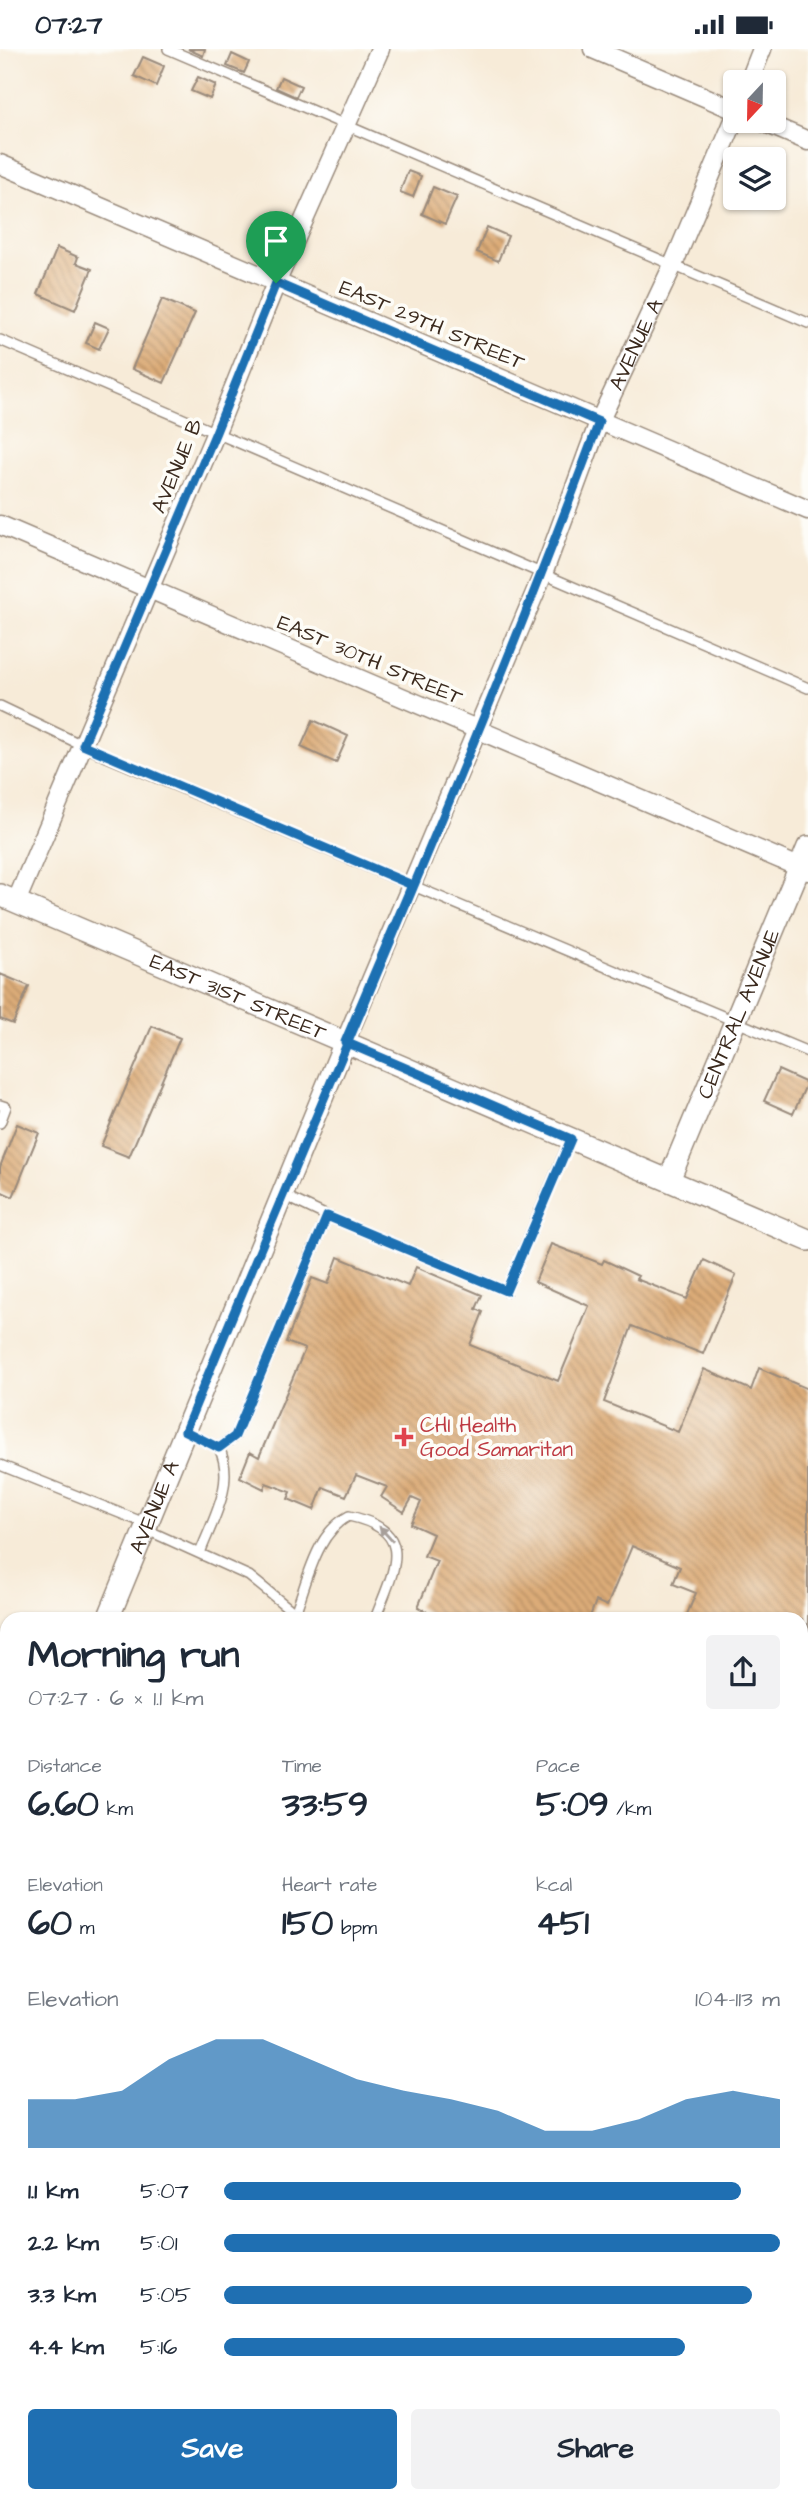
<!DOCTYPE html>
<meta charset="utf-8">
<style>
body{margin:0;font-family:"Architects Daughter",sans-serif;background:#f2f2f3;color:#1f2937;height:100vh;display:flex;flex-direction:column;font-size:26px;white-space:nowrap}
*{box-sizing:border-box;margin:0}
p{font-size:23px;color:#747a83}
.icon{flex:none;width:38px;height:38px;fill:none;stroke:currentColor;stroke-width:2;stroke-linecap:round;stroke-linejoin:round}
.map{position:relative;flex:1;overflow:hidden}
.side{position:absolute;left:0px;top:1563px;width:808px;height:891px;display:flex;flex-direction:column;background:#fff;border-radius:21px 21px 0 0;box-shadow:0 2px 5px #0004}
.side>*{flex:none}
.needle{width:46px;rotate:202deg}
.tools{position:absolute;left:723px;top:21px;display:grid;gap:14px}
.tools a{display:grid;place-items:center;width:63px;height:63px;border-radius:7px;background:#fff;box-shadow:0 2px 5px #0004;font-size:35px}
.pin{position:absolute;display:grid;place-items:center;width:60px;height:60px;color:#fff;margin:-72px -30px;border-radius:50% 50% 50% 0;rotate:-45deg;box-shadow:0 0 7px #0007}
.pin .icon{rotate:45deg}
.round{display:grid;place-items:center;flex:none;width:74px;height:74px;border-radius:7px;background:#f2f2f3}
.headline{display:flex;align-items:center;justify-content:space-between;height:119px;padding:0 28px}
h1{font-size:38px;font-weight:700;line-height:52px}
.stats{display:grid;grid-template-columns:repeat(3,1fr);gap:10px;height:119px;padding:7px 28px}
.stats div{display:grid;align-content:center}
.stats b{font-size:35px;font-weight:700}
.stats small{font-size:19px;font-weight:400}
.stats p{font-size:19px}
.chart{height:196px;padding:14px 28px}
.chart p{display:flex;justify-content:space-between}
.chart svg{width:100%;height:126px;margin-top:7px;fill:#1f6fb2;opacity:.7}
.button{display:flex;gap:14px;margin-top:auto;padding:14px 28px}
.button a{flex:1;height:80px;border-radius:7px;background:#1f6fb2;color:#fff;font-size:28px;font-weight:700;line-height:80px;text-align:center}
.button a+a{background:#f2f2f3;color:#1f2937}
ul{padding:0 28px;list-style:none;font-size:23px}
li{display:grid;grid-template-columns:112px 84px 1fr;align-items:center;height:52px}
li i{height:18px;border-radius:9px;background:#1f6fb2}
.status{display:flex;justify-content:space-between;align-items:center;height:49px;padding:0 35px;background:#fff;direction:ltr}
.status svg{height:19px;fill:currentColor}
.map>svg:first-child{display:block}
.building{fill:url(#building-back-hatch)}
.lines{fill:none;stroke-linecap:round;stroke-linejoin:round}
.service-casing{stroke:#998a7b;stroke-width:12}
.minor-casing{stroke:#998a7b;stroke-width:21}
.tertiary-casing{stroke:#998a7b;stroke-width:24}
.secondary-casing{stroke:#998a7b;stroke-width:28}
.service{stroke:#fff;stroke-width:9}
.minor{stroke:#fff;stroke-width:18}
.tertiary{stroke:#fff;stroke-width:21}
.secondary{stroke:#fff;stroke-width:24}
.oneway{fill:#a79f9a}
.route-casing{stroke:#fff;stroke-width:14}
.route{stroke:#1f6fb2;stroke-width:9}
.health-dot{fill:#e0444e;stroke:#fdfcf7;stroke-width:2.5}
.labels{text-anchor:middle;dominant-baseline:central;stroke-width:7;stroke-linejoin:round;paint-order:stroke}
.street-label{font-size:21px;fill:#3b2a1e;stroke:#fdfcf7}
.health-label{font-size:21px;fill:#be3a42;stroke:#fdfcf7;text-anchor:start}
</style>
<div class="status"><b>07:27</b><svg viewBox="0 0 49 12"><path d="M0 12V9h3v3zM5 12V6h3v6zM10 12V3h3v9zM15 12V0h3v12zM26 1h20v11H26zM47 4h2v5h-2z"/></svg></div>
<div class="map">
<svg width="808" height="2453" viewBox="0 0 808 2453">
<defs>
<pattern id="building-back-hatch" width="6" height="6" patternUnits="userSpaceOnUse" patternTransform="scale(1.75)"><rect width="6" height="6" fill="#dcac78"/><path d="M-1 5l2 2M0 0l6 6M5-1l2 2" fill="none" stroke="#b48c62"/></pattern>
</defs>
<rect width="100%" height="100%" fill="#fdfcf7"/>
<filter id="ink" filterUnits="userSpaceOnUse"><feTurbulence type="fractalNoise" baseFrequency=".0143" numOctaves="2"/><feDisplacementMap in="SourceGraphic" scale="14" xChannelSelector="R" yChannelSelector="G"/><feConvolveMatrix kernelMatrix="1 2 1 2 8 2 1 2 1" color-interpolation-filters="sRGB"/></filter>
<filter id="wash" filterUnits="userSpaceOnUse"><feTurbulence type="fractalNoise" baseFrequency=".00686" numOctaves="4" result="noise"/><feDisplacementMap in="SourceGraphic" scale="28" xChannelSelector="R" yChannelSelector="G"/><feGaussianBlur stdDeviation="1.57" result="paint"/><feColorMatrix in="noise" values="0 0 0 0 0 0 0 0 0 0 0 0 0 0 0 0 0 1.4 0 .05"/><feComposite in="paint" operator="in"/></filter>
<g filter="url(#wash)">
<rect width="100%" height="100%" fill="#f7ebd8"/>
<g id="blocks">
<path class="building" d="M188,0H205L203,7Z
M232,5L249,13L244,24L227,17Z
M143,8L164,17L156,37L134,27Z
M198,28L216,36L210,50L191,42Z
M281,28L301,37L296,48L276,39Z
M408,122L421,127L413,148L400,143Z
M433,138L457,148L445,175L422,165Z
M487,178L508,187L498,212L477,203Z
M57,199L78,208L76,214L92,220L75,261L38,245Z
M162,250L195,264L164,334L132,320Z
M95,273L109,279L99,300L86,294Z
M313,671L348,687L336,714L301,698Z
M0,925L29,937L13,975L0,970Z
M152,977L180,989L129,1108L101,1097Z
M778,1021L807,1034L793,1065L764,1052Z
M17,1075L39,1084L13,1148L0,1142V1118Z
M551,1195L602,1215L604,1211L638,1227L636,1230L687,1250L704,1211L736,1226L703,1305L632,1277L604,1353L678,1383L704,1320L751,1341L759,1319L808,1340V1642L802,1639V1570H685L696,1544L673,1535L680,1518L632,1497L607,1557L596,1552L589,1570H440L418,1558L437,1512L424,1507L433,1485L411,1475L421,1453L412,1449L404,1463L381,1448L387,1438L356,1426L346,1447L323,1438L314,1461L288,1450L291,1443L266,1434L264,1440L240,1428L250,1403L259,1408L305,1300L286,1293L312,1229L328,1235L338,1208L408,1237L416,1218L482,1246L476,1260L483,1263L470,1296L558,1332L589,1257L535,1233Z
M601,2446H713L728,2453H616Z"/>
</g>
</g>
<g filter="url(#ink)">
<use href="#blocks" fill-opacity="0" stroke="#998a7b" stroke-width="2"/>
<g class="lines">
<defs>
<path id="service" d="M168,0L808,274
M0,291L808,639
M0,657L107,708L808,1003
M0,1056L6,1058L0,1074
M327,1167L506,1242L570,1091
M187,1383L219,1399L235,1387L327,1167L281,1145
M0,1416L147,1475
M145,1480L249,1527L302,1570
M200,1504C213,1470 236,1433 219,1399
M295,1564C308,1531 316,1484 349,1467C419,1482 393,1522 375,1570
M0,2004L7,1987
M0,2013L7,2016
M802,2098L808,2083
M802,2275L808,2277
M0,2397L7,2400
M290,2446L306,2453"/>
<g id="minor">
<path d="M593,0L735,61"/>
<path d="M749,33L762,0"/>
<path d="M761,72L808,92"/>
<path d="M0,115L808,461"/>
<path d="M0,476L808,822"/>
<path d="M16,853L216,383L276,234L380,0"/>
<path id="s1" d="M345,993L543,525L599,373L673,216L735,69"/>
<path d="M802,1961L808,1960"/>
<path d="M0,2251L7,2254"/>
<path d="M284,2453L286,2446"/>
</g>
<g id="tertiary">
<path id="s2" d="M0,846L808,1191"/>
<path id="s3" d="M669,1131L808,798"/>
<path id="s4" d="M108,1570L345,993"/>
<path d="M0,1836L7,1819"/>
</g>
<path id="secondary" d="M805,2453L808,2445"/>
</defs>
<use href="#service" class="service-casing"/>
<use href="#minor" class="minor-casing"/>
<use href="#tertiary" class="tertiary-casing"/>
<use href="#secondary" class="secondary-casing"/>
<use href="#service" class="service"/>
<use href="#minor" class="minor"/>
<use href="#tertiary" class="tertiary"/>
<use href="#secondary" class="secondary"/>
</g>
<defs><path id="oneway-solid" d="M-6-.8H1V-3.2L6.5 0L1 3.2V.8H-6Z" transform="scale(1.75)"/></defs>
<use class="oneway" href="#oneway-solid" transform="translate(386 1485) rotate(-132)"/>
</g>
<g class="lines" filter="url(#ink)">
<defs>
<path id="route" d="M276,234L599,373C473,714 322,1045 185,1382L219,1399L235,1387L327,1167L506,1242L571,1090L345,993L412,836L83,696L216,383L276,234"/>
</defs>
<use href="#route" class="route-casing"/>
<use href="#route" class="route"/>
</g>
<path class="health-dot" d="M400.5 1377.5h7v7h7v7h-7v7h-7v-7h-7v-7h7z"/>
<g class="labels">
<g class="street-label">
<text transform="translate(432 276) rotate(23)">EAST 29TH STREET</text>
<text stroke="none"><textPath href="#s1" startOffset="756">AVENUE A</textPath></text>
<text transform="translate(177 417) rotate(-67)">AVENUE B</text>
<text transform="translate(370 611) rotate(23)">EAST 30TH STREET</text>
<text stroke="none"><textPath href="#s2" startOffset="259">EAST 31ST STREET</textPath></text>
<text stroke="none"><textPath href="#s3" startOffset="180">CENTRAL AVENUE</textPath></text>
<text stroke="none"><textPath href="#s4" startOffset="121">AVENUE A</textPath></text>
</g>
<g class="health-label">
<text x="420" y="1376">CHI Health<tspan x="420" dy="24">Good Samaritan</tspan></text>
</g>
</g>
</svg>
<div class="tools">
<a><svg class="needle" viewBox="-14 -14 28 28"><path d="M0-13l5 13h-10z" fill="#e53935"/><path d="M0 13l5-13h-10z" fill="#747a83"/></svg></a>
<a><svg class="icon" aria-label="layers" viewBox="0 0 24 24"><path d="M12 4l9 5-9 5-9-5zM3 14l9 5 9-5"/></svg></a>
</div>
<div class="pin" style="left:276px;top:234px;background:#1e9e55"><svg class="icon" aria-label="arrive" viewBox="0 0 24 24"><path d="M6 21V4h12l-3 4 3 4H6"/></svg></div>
<section class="side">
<div class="headline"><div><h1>Morning run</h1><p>07:27 · 6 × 1.1 km</p></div><a class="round"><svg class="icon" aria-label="share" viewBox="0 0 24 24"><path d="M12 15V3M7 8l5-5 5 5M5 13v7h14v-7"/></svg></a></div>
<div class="stats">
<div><p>Distance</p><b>6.60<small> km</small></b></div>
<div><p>Time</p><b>33:59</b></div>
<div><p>Pace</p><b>5:09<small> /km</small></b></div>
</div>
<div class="stats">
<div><p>Elevation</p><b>60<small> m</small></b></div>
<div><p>Heart rate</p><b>150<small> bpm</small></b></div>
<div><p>kcal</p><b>451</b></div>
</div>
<div class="chart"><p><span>Elevation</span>104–113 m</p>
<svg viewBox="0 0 160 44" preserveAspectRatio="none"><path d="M0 44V27L10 27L20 24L30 13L40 6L50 6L60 13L70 20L80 24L90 27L100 31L110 38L120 38L130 34L140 27L150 24L160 27V44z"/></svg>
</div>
<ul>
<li><b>1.1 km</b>5:07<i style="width:93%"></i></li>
<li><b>2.2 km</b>5:01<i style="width:100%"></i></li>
<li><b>3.3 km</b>5:05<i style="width:95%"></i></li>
<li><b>4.4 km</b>5:16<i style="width:83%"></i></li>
</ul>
<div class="button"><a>Save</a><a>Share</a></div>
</section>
</div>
